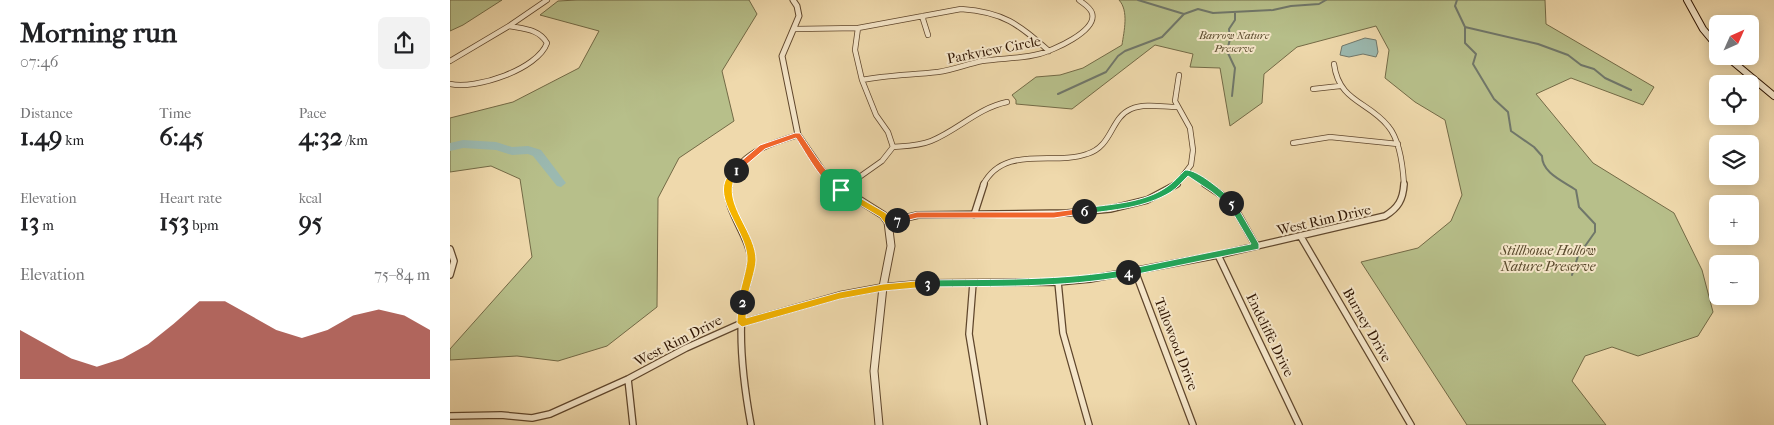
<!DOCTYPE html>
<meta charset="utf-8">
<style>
body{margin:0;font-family:"IM FELL French Canon",serif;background:#f2f2f2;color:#202124;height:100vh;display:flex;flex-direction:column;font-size:19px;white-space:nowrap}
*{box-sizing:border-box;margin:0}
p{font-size:16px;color:#757577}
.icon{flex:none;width:28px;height:28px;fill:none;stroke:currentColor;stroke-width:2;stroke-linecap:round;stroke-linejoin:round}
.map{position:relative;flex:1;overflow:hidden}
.side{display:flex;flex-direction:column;background:#fff;width:450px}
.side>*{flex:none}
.needle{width:32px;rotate:45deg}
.fabs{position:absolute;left:1259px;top:15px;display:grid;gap:10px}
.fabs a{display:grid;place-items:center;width:50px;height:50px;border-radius:8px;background:#fff;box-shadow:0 2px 12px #0003;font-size:25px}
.pin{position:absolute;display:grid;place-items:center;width:42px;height:42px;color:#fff;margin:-21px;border-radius:10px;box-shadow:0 2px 8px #0006}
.km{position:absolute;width:25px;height:25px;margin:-12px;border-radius:50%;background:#222;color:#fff;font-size:14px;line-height:25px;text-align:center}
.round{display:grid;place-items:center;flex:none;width:52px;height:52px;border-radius:8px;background:#f2f2f2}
.summary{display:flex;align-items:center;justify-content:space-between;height:85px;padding:0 20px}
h1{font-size:28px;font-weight:800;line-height:38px}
.figures{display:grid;grid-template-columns:repeat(3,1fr);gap:8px;height:85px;padding:5px 20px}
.figures div{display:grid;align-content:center}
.figures b{font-size:25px;font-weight:800}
.figures small{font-size:14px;font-weight:400}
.figures p{font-size:14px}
.chart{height:140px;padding:10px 20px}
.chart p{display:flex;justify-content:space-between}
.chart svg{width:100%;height:90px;margin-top:5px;fill:#8f2418;opacity:.7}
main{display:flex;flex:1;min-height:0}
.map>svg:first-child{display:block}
.green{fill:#b7bf8a;stroke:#736a46}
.water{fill:#9bb9b0;stroke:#70776a}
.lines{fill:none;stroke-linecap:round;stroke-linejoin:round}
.stream{stroke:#70776a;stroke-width:2}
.river{fill:#9bb9b0;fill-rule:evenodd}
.minor-far1-casing{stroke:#5f462c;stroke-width:6}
.minor-casing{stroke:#5f462c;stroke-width:8}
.tertiary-far1-casing{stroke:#5f462c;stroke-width:7}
.tertiary-casing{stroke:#5f462c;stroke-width:9}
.secondary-casing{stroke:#2f1502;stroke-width:8}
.minor-far1{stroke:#f5e6c9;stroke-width:4.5}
.minor{stroke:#f5e6c9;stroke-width:5.5}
.tertiary-far1{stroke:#f5e6c9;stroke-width:5}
.tertiary{stroke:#f5e6c9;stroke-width:7}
.secondary{stroke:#f5e6c9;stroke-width:6}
.split-1{fill:#f0652b;stroke:#fff}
.split-2{fill:#f5b400;stroke:#fff}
.split-3{fill:#f5b400;stroke:#fff}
.split-4{fill:#22a559;stroke:#fff}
.split-5{fill:#22a559;stroke:#fff}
.split-6{fill:#22a559;stroke:#fff}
.split-7{fill:#f0652b;stroke:#fff}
.split-8{fill:#f5b400;stroke:#fff}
.labels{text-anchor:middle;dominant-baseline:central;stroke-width:4;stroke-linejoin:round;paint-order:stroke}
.far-park-label{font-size:11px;font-style:italic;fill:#58482b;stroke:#f5e6c9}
.street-label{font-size:14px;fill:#2f1502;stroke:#f5e6c9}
.park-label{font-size:14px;font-style:italic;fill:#58482b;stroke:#f5e6c9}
</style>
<main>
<section class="side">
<div class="summary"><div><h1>Morning run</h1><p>07:46</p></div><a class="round"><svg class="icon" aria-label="share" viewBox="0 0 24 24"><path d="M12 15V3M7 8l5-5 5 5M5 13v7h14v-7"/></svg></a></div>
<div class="figures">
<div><p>Distance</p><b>1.49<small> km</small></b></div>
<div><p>Time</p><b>6:45</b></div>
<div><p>Pace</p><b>4:32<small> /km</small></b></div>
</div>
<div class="figures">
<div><p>Elevation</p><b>13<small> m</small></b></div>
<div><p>Heart rate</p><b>153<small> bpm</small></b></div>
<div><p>kcal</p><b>95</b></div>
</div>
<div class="chart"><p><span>Elevation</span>75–84 m</p>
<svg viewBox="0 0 160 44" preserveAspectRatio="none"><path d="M0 44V20L10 27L20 34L30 38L40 34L50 27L60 17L70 6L80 6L90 13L100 20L110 24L120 20L130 13L140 10L150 13L160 20V44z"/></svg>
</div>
</section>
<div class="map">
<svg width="1324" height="425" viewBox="0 0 1324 425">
<rect width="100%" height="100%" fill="#efd9ac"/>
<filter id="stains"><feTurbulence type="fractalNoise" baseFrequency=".004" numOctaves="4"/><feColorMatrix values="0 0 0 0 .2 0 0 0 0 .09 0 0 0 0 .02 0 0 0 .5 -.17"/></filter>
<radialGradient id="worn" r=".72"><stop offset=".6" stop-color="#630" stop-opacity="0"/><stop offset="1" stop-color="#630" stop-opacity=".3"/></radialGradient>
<path class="green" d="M0,0H52L13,25L0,31Z
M127,0H299L307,14L272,71L284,121L229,158L208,198L207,307L157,346L108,361L67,356L0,360V349L82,257L70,179L41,166L0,172V118L63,102L129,68L149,31L90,15L108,1Z
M669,0H1095L1096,24L1204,87L1193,105L1121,78L1086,94L1143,163L1224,213L1252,270L1263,312L1248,336L1188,356L1162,347L1135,356L1122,381L1156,425H1017L911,262L968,248L1001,221L1012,195L995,120L965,102L935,78L939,50L926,26L847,47L814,74L812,103L780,126L770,68L740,67L743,54L705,45L622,109L566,104V100L562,95L586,77L610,75L633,68L672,45C674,31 679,11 669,0Z"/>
<path class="water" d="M915,38L926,40L928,52L926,57L913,54L899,57L890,55L892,46Z"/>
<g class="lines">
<path class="stream" d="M688,0L734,14L748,9L763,13L823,10L841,6L869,4L876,0
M1007,0L1005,6L1015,27V43L1026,54L1023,64L1044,99L1058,112L1061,131L1084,147L1092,156C1092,173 1113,181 1126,190L1129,207L1145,224V232L1128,256L1122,275
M1015,27L1088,44L1118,55L1131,65L1144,69L1155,78L1181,90
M608,94L656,72L668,56L675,51L712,37L734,14
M782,96L785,68L777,51L780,39L779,29L785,20V13"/>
<path class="river" d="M13,140L46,142L62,147L78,146L91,150L116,183L111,187L107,186L83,156L78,154L62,155L46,150L13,148L0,151V143Z"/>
<defs>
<path id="minor-far1" d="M472,16L478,35
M59,26L97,0
M345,29L408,28L511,9C554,12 568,24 599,51
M0,61L59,26C74,29 89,29 97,43C88,69 26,90 0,84
M884,64C889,102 918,101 938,126C950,140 953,167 954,185
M412,80C437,75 462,75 488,72C503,70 517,64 532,61C551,58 571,59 589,54C602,51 648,31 642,13C640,7 634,4 629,0
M863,89L890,86
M843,143L880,137L948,144
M443,147C456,146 469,146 481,141C508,130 528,108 557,102
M738,172L757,185
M279,185C286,154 321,143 348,135
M398,185L432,161L443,147L438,132L426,115L412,80L405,50L408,28
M533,185C554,144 603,166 637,154C663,146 660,118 681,109C695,103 713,107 727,107
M726,185L741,165L743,150L740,128L725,101L729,75"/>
<path id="minor" d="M279,184C273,208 298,233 301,257C302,270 293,294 292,310C289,348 294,387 301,425
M755,184L776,198L784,207L806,246
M391,190L400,184
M524,215L534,184
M438,222L468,215L617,213L660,209L697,200L727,184
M851,237L961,425
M0,249L4,261L0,275
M768,255L849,425
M685,271L743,425
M608,282L613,333L639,425
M523,283L519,334L534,425
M178,379L183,425
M0,416L51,415L82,418L100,414L178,379L236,348L292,323L390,295L433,287L477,283L608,282L640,279L768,255L935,216C948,208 953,200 954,184"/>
<path id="tertiary-far1" d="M343,0L347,6L349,16L332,56L348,135L379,180L385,185"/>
<path id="tertiary" d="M384,184L433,215L438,222L441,246L433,287L424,371L429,425"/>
<path id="secondary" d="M1237,0L1253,29L1268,47
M1276,56L1324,96"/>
</defs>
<use href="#minor-far1" class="minor-far1-casing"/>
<use href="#minor" class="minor-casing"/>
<use href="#tertiary-far1" class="tertiary-far1-casing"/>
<use href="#tertiary" class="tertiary-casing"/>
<use href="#secondary" class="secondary-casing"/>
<use href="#minor-far1" class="minor-far1"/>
<use href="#minor" class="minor"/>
<use href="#tertiary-far1" class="tertiary-far1"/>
<use href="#tertiary" class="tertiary"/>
<use href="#secondary" class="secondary"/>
</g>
<path class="split-1" d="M345,133H350C364,153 375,173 394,188V192C377,194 355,151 346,138L315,149L289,171H283V168L310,145Z"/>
<path class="split-2" d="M286,167L290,170C287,174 284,178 283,183C277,208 306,234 306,260C306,270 298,290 297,302L292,306L288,302C290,289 296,272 297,261C299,235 266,204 275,181C277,176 281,172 283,168Z"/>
<path class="split-3" d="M477,280L482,283L477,287L433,291L390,299L292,327L287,323L288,302L292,299L297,302L296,318L390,292L433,284Z"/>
<path class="split-4" d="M678,269L683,272L678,276C612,288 545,286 477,287L473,283L477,280C545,279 612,281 678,269Z"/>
<path class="split-5" d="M781,200L784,201L809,244V249L678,276L675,275L674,272L678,269L801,244L777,203Z"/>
<path class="split-6" d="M735,170C748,169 774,193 784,201V205H778L762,192L738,176C733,181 727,188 721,192C695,208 663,210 634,214L630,211L634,208C661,204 695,203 718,186C724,182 729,176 735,170Z"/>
<path class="split-7" d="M634,208L638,211L637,213L604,218H467L447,223L443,220L444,218L467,212H604Z"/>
<path class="split-8" d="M391,187L436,213L440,219L450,218V222L436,225L430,217L388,192L387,190Z"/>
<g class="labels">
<g class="far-park-label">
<text x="784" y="35">Barrow Nature<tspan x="784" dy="13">Preserve</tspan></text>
</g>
<g class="street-label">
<text transform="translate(544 50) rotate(-11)">Parkview Circle</text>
<text transform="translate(874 220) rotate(-13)">West Rim Drive</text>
<text transform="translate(917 325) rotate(60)">Burney Drive</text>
<text transform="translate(820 335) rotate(64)">Endcliffe Drive</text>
<text transform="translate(228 341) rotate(-27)">West Rim Drive</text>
<text transform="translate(726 344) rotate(69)">Tallowood Drive</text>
</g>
<g class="park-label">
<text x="1098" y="250">Stillhouse Hollow<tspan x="1098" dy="16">Nature Preserve</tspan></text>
</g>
</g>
<rect width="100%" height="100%" filter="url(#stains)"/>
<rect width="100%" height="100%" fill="url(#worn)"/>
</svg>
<div class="fabs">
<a><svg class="needle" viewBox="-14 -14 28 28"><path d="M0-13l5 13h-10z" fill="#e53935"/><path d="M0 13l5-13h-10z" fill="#757577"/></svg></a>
<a><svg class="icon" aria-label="locate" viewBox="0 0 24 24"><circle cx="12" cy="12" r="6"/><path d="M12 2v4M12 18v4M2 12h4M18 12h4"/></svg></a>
<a><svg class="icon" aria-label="layers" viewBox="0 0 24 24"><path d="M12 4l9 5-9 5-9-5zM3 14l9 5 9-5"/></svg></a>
<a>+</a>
<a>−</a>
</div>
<div class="pin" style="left:391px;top:190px;background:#1e9e55"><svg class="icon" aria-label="arrive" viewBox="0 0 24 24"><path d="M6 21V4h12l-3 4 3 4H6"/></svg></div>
<b class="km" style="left:286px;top:170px">1</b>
<b class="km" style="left:292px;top:302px">2</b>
<b class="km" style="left:477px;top:283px">3</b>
<b class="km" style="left:678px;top:272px">4</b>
<b class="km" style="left:781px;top:203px">5</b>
<b class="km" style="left:634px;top:211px">6</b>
<b class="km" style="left:447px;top:220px">7</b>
</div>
</main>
